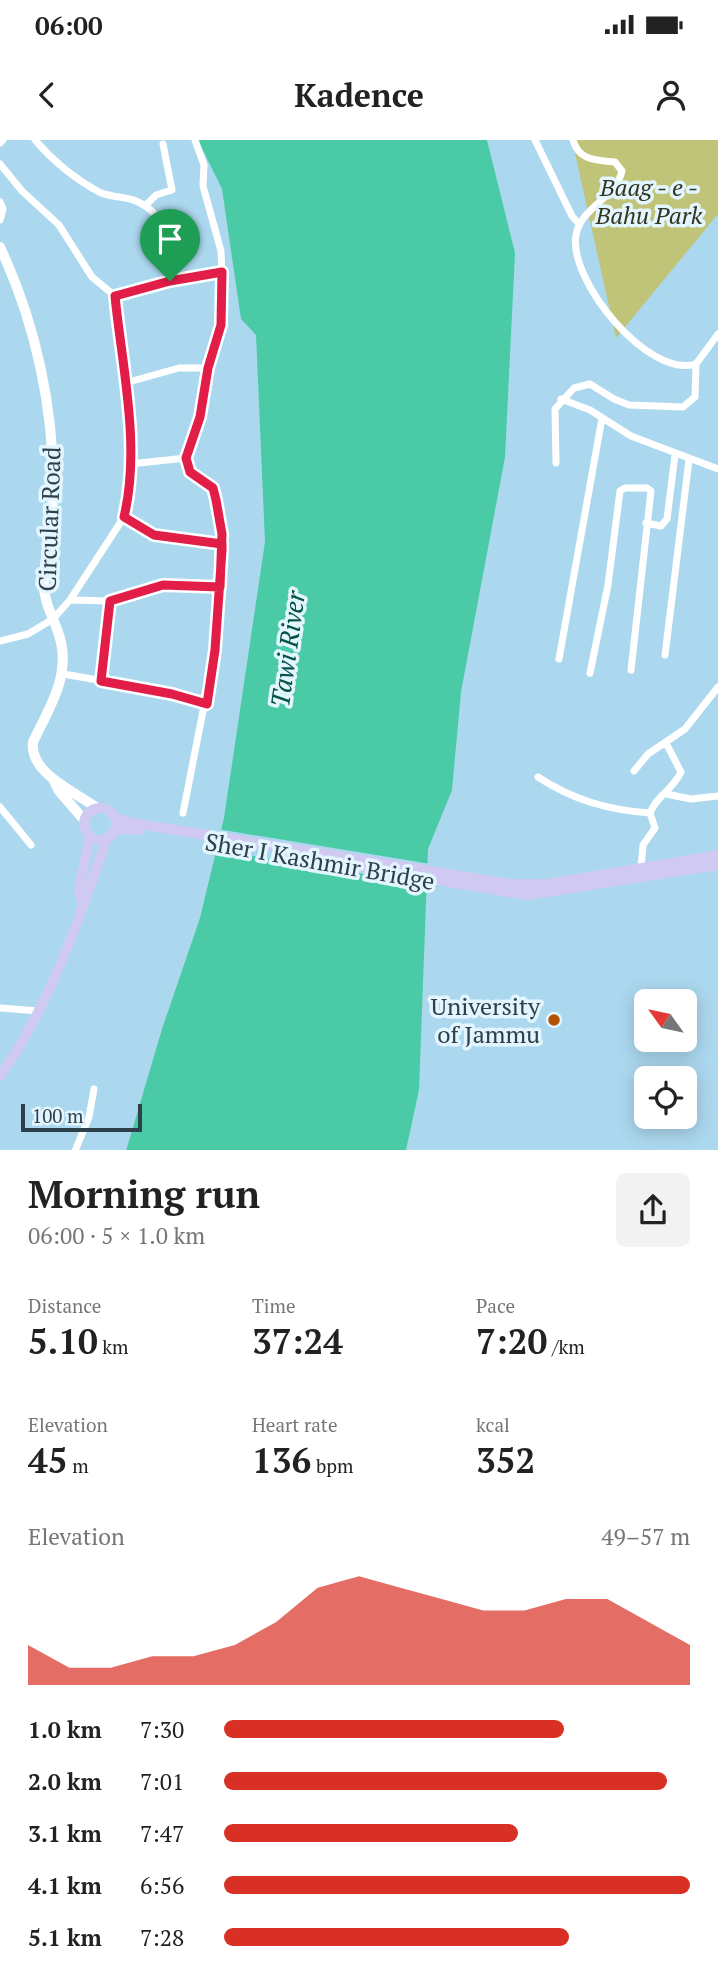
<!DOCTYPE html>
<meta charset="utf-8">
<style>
body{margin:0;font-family:"PT Serif",serif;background:#f2f2f2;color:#222;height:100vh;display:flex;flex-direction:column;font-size:26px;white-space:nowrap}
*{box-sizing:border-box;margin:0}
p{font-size:23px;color:#767676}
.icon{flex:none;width:38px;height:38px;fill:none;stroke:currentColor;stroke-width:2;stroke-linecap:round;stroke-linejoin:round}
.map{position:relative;height:1010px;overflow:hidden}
.details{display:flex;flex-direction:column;background:#fff;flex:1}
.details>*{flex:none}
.needle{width:46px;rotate:303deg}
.controls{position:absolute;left:634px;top:849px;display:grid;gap:14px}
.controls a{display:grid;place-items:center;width:63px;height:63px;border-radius:10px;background:#fff;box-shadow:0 4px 18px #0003;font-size:35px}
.scale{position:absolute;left:21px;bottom:18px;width:121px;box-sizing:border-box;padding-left:7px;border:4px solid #2e4049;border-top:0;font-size:19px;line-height:24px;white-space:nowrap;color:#2e4049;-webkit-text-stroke:5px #e3f5fe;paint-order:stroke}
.pin{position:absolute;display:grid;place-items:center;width:60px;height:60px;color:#fff;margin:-72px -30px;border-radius:50% 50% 50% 0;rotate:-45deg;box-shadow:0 0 7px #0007}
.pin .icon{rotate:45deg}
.round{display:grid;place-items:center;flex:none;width:74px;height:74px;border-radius:10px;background:#f2f2f2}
.headline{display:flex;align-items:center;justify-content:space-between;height:119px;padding:0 28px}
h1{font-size:38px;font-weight:700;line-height:52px}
.figures{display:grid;grid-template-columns:repeat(3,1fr);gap:10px;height:119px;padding:7px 28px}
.figures div{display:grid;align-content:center}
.figures b{font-size:35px;font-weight:700}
.figures small{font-size:19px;font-weight:400}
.figures p{font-size:19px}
.chart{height:196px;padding:14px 28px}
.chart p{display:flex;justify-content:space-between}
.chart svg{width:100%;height:126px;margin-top:7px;fill:#d93025;opacity:.7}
ul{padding:0 28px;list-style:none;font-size:23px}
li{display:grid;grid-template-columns:112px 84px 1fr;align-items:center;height:52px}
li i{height:18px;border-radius:9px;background:#d93025}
.status{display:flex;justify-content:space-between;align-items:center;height:49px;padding:0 35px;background:#fff;direction:ltr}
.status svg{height:19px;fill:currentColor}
header{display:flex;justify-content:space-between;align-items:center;height:91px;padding:0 28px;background:#fff;font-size:32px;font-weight:700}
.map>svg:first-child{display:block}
.green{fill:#c0c479}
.water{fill:#4acba6}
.pier{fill:#acd8ef}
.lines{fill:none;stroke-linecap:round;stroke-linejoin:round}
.minor{stroke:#fff;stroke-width:7}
.secondary{stroke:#fff;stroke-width:10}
.primary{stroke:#d0caf2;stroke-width:10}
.route-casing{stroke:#fff;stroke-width:14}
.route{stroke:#e11d48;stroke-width:9}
.poi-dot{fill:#b15301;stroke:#e3f5fe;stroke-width:2.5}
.labels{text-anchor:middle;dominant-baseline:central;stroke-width:7;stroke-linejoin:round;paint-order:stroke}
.park-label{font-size:24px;font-style:italic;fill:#34351e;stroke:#e3f5fe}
.street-label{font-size:24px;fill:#2e4049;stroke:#e3f5fe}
.poi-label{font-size:24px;fill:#2e4049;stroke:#e3f5fe;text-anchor:end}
.water-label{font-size:26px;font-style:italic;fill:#04523f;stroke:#e3f5fe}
</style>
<div class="status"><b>06:00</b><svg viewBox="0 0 49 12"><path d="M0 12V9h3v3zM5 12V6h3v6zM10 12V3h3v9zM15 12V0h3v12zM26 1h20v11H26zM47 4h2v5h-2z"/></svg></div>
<header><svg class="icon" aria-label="back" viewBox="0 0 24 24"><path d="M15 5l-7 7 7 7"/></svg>Kadence<svg class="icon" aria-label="person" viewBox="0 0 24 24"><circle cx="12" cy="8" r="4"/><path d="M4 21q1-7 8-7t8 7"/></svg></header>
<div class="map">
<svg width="718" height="1011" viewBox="0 0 718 1011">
<rect width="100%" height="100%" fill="#acd8ef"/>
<path class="green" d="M572,0H718V74L616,198Z"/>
<path class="water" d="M198,0H487L515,113L505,317L461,552L452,650L428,709L419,950L406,1010L126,1011L162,889L200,778L224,678L265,402L256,195L241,179L222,49Z"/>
<path class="pier" d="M217,689L431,724L430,745L213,709Z"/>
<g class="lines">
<path class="minor" d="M35,0C53,21 75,39 99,52C111,58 125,56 136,61C168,75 175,111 171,141
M535,0L572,76L579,84
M573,0C579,21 596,20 615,22L622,31C616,58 581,67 576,95C568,140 648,239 696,224L718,194
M0,3L3,0
M0,24L22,51L59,85L92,137L115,156L130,290V324L124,377L70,460L53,479L28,494L0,501
M0,62L3,69L0,80
M145,66L156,55L172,50L163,4
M115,156L156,144L222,132
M125,243L179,228H208
M561,259L590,270L631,296L718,329
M556,323L555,269L574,248L590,244L614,259L629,265L683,267L695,257L696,224
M130,324L186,318
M124,377L154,395L222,404
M646,383L661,386L667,379L675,315
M70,460L110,461L169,444L220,447
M665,515L689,320
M559,519L602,278
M590,533L608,445L620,351L625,348H647L651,351L631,530
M63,534L162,551L207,564
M101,541L110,461
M634,631L648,614L685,589L718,547
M538,637C573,660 608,670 650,673C657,655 672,651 681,632L666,603
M666,654L691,659L718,656
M0,667L31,705
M183,673L215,510L222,410L213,348L194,336L186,324L200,277L208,228L220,191L223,157L221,111L203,46L204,25L195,0
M641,728L643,705L655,688L650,673
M0,868L39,871
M75,1011L89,977L94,949"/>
<path class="secondary" d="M0,107C36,184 55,272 53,356C52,385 45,413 44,441C43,461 52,474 58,492C73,533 50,566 33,602C29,633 74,651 97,668
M54,641L59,651L84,680"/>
<path class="primary" d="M84 684a16 16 0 1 1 32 0a16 16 0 1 1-32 0Z
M114,677L132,683L511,744H548L718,715
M115,689L139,690
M303,718L527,755L718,725
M82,763L79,750L90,696
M0,936C50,865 79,779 107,698"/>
</g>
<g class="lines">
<defs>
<path id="route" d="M170,141L222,132L221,185L208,228L200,277L186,318L190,332L213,348L216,360L222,394L220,447L163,445L110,461L101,541L172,554L207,564L215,510L222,410V404L154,395L124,377C141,306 122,227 115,156L170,141"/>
</defs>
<use href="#route" class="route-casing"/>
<use href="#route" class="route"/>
</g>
<circle class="poi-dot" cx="554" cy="880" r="7"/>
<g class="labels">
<g class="park-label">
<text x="649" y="47">Baag - e -<tspan x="649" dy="28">Bahu Park</tspan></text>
</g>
<g class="street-label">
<text transform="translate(49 379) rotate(-88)">Circular Road</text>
<text transform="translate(320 721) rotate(10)">Sher I Kashmir Bridge</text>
</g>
<g class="poi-label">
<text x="540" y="866">University<tspan x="540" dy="28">of Jammu</tspan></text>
</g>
<g class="water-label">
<text transform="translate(287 509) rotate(-82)">Tawi River</text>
</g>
</g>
</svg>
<div class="controls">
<a><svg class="needle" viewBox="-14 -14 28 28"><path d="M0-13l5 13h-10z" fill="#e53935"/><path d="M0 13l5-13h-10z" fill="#767676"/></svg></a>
<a><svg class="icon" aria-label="locate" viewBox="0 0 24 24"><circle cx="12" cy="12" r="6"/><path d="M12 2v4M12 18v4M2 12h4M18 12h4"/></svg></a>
</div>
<div class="scale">100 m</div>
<div class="pin" style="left:170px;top:141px;background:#1e9e55"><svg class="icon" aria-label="arrive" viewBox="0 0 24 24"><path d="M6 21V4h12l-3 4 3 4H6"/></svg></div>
</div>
<section class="details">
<div class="headline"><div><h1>Morning run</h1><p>06:00 · 5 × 1.0 km</p></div><a class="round"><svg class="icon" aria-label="share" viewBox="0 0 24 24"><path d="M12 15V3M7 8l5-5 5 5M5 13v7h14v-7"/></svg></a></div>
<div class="figures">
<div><p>Distance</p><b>5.10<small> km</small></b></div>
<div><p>Time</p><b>37:24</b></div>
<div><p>Pace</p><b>7:20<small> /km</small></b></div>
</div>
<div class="figures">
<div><p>Elevation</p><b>45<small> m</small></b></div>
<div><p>Heart rate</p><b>136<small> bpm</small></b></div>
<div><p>kcal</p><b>352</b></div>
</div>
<div class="chart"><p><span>Elevation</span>49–57 m</p>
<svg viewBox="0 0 160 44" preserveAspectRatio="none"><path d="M0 44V30L10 38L20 38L30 34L40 34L50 30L60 22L70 10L80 6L90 10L100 14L110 18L120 18L130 14L140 14L150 22L160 30V44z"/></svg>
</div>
<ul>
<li><b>1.0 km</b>7:30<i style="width:73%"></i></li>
<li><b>2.0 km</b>7:01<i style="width:95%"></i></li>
<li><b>3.1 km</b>7:47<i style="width:63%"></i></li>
<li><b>4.1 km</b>6:56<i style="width:100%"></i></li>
<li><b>5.1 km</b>7:28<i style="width:74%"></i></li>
</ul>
</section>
